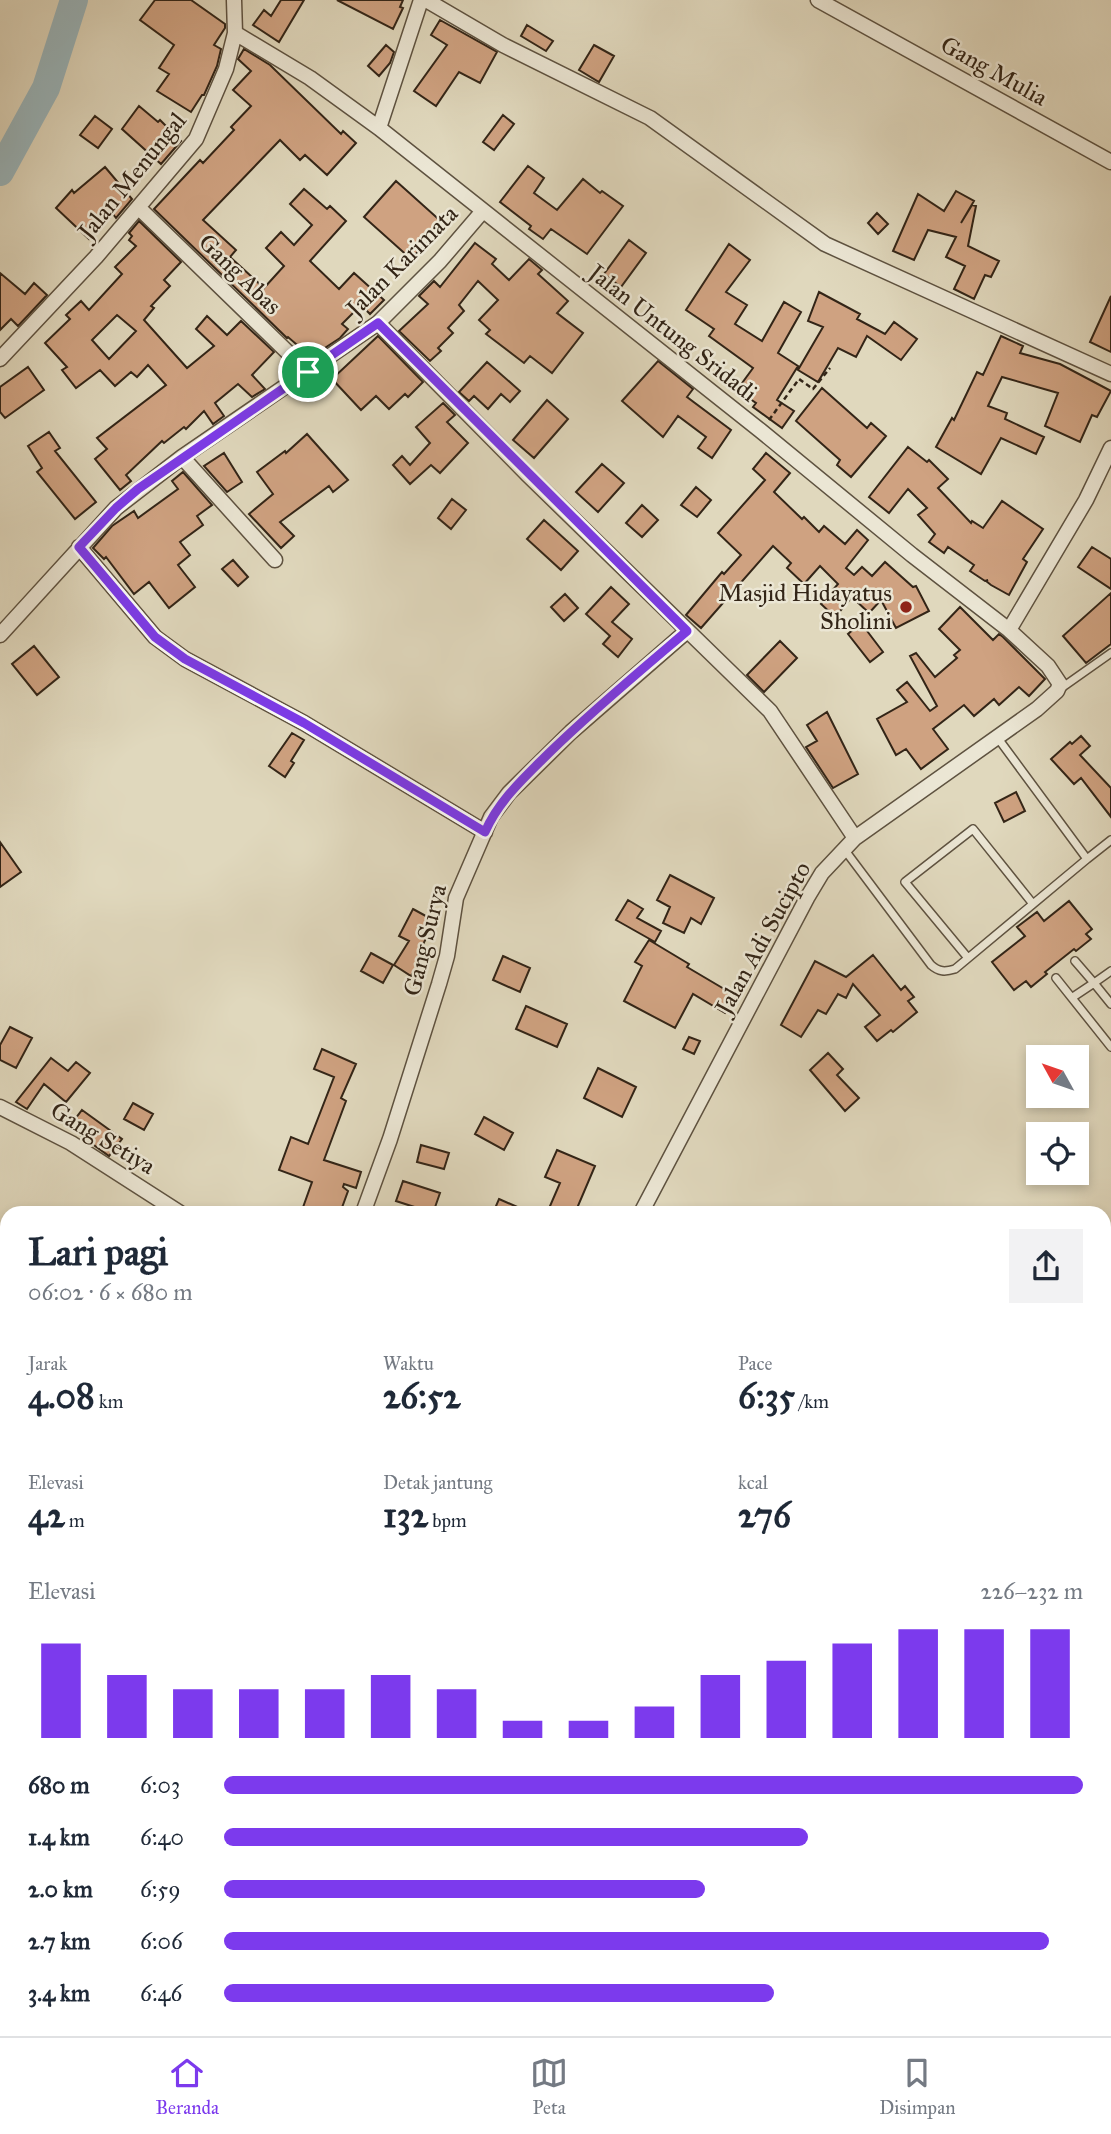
<!DOCTYPE html>
<html lang="id">
<meta charset="utf-8">
<style>
body{margin:0;font-family:"IM FELL Great Primer",serif;background:#f2f2f3;color:#1f2937;height:100vh;display:flex;flex-direction:column;font-size:26px;white-space:nowrap}
*{box-sizing:border-box;margin:0}
p{font-size:23px;color:#747a83}
.icon{flex:none;width:38px;height:38px;fill:none;stroke:currentColor;stroke-width:2;stroke-linecap:round;stroke-linejoin:round}
.map{position:relative;flex:1;overflow:hidden}
.details{position:absolute;left:0px;top:1206px;width:1111px;height:831px;display:flex;flex-direction:column;background:#fff;border-radius:21px 21px 0 0;box-shadow:0 4px 10px #0003}
.details>*{flex:none}
.needle{width:46px;rotate:310deg}
.tools{position:absolute;left:1026px;top:1045px;display:grid;gap:14px}
.tools a{display:grid;place-items:center;width:63px;height:63px;border-radius:0px;background:#fff;box-shadow:0 4px 10px #0003;font-size:35px}
.pin{position:absolute;display:grid;place-items:center;width:60px;height:60px;color:#fff;margin:-30px;border:4px solid #fff;border-radius:50%;box-shadow:0 2px 7px #0007}
.round{display:grid;place-items:center;flex:none;width:74px;height:74px;border-radius:0px;background:#f2f2f3}
.headline{display:flex;align-items:center;justify-content:space-between;height:119px;padding:0 28px}
h1{font-size:38px;font-weight:700;line-height:52px}
.metrics{display:grid;grid-template-columns:repeat(3,1fr);gap:10px;height:119px;padding:7px 28px}
.metrics div{display:grid;align-content:center}
.metrics b{font-size:35px;font-weight:700}
.metrics small{font-size:19px;font-weight:400}
.metrics p{font-size:19px}
.chart{height:196px;padding:14px 28px}
.chart p{display:flex;justify-content:space-between}
.chart svg{width:100%;height:126px;margin-top:7px;stroke:#7c3aed;stroke-width:6}
ul{padding:0 28px;list-style:none;font-size:23px}
li{display:grid;grid-template-columns:112px 84px 1fr;align-items:center;height:52px}
li i{height:18px;border-radius:9px;background:#7c3aed}
.dock{display:flex;justify-content:space-around;align-items:center;height:98px;border-top:2px solid #e0e1e3;background:#fff;font-size:19px;color:#747a83}
.dock a{display:grid;justify-items:center;gap:4px}
.dock .active{color:#7c3aed}
.map>svg:first-child{display:block}
.lines{fill:none;stroke-linecap:round;stroke-linejoin:round}
.river{stroke:#9ab6bc;stroke-width:28}
.taxiway{stroke:#8a7e6a;stroke-width:42}
.runway{stroke:#8a7e6a;stroke-width:107}
.building{fill:#cfa281;stroke:#332517;stroke-width:2;fill-rule:evenodd}
.lane-casing{stroke:#5e5240;stroke-width:10}
.street-casing{stroke:#5e5240;stroke-width:17}
.path{stroke:#332517;stroke-width:2.5;stroke-dasharray:5 3.5;stroke-linecap:butt}
.lane{stroke:#ebe6d4;stroke-width:7}
.street{stroke:#ebe6d4;stroke-width:14}
.route-casing{stroke:#fff;stroke-width:14}
.route{stroke:#7c3aed;stroke-width:9}
.poi-dot{fill:#8f2418;stroke:#ebe6d4;stroke-width:2.5}
.labels{text-anchor:middle;dominant-baseline:central;stroke-width:5;stroke-linejoin:round;paint-order:stroke}
.street-label{font-size:24px;fill:#332517;stroke:#ebe6d4}
.poi-label{font-size:24px;fill:#332517;stroke:#ebe6d4;text-anchor:end}
</style>
<div class="map">
<svg width="1111" height="2036" viewBox="0 0 1111 2036">
<rect width="100%" height="100%" fill="#e0d8bd"/>
<filter id="stains"><feTurbulence type="fractalNoise" baseFrequency=".00286" numOctaves="4"/><feColorMatrix values="0 0 0 0 .2 0 0 0 0 .09 0 0 0 0 .02 0 0 0 .5 -.17"/></filter>
<radialGradient id="worn" r=".72"><stop offset=".6" stop-color="#630" stop-opacity="0"/><stop offset="1" stop-color="#630" stop-opacity=".3"/></radialGradient>
<g class="lines">
<path class="river" d="M0,172L46,88L74,0"/>
<path class="taxiway" d="M1104,1737L1111,1728"/>
<path class="runway" d="M1104,1685L1111,1680"/>
</g>
<path class="building" d="M155,0H191L225,24V28L214,45L221,49L217,66L204,95H202L191,112L157,91L169,74L159,68L174,45L140,20Z
M281,0H304L279,42L253,25L264,10L271,16Z
M337,0H403L400,7L403,8L393,29Z
M440,20L497,52L480,83L459,72L436,106L414,91L447,45L431,35Z
M527,25L553,41L546,51L521,36Z
M386,45L394,52L390,63L379,76L368,66Z
M594,45L614,56L599,82L579,70Z
M244,49L270,65L341,134L343,131L356,143L327,175L305,155L300,160L280,140L203,220L236,250L230,257L264,288L284,266L266,248L281,232L294,245L312,225L290,204L304,189L327,209L330,206L346,221L310,261L339,289L354,273L384,300L370,314L361,305L342,324L348,329L340,338L311,357L288,337L287,338L154,209L200,160L203,163L234,130L231,127L251,106L233,90L251,71L238,59Z
M139,106L158,122L160,120L181,141L161,164L122,129Z
M503,115L514,124L494,150L483,142Z
M95,116L112,129L98,148L80,135Z
M528,166L544,178L534,193L557,210L583,179L600,193L602,191L623,206L587,254L551,229L543,239L529,229L531,226L500,202Z
M105,167L132,199L116,218L113,214L89,239L56,208L72,190L74,193Z
M396,181L444,224L411,259L364,217Z
M956,191L974,201L961,223L972,205L976,206L968,246L999,261L991,277L985,275L974,299L954,289L965,266L946,257L956,237L928,230L914,260L893,251L918,194L944,211Z
M877,213L888,224L878,234L868,223Z
M139,221L181,262L164,280L170,286L151,306L154,308L144,320L187,368L214,346L196,329L207,316L227,335L241,321L274,352L252,375L265,389L252,397L238,384L215,403L224,416L213,424L204,411L186,429L184,427L164,443L162,441L126,475L131,481L120,490L95,459L107,449L97,438L166,385L148,365L137,377L131,372L115,386L100,370L76,388L62,370L67,367L45,343L70,319L66,315L81,301L89,310L122,274L115,267L136,246L129,240L132,236L129,233ZM117,315L136,331L109,359L92,340Z
M629,240L646,253L621,287L604,274Z
M475,243L496,259L492,264L509,280L529,259L542,270L538,274L568,301L557,313L583,333L552,373L530,356L524,363L486,334L490,330L479,320L498,300L478,281L459,305L464,311L448,328L453,333L438,348L441,351L430,361L399,331L428,304L419,296L434,281L440,287Z
M729,244L750,260L726,292L747,305L735,324L762,341L784,302L801,312L778,353L798,366L777,400L794,411L782,428L753,407L756,403L737,390L753,368L709,336L714,329L686,310Z
M0,273L25,294L34,283L47,295L18,326L11,319L0,330Z
M819,292L860,314L857,319L885,334L894,322L917,339L901,360L867,336L856,357L838,348L818,382L798,370L823,327L808,321Z
M1111,296V352L1090,342Z
M378,336L423,382L408,397L405,394L389,409L376,396L361,410L332,379Z
M1001,336L1023,346L1020,353L1060,364L1111,391L1097,417L1092,415L1080,442L1045,426L1058,393L1002,377L988,406L1007,413L1005,419L1044,437L1036,454L1001,438L981,474L936,447L952,418L954,420L977,372L983,375Z
M658,361L693,389L687,397L731,430L712,458L698,448L706,437L678,416L663,437L622,401Z
M487,362L520,391L510,402L501,394L488,409L474,396L469,401L459,392Z
M28,367L44,390L5,418L0,412V387Z
M822,388L867,428L871,423L886,436L851,477L837,465L840,460L796,421Z
M547,400L568,419L534,458L513,440Z
M443,403L455,415L447,422L468,443L440,473L431,465L410,484L393,465L402,456L410,465L430,443L416,427Z
M49,432L60,448L55,451L96,502L75,519L37,472L42,468L28,446Z
M307,434L348,480L333,492L329,486L280,522L294,536L281,548L249,514L273,494L257,472L285,451L286,453Z
M908,447L927,462L929,460L948,479L938,488L971,523L972,521L983,528L1002,501L1043,529L1023,559L1027,562L1009,595L991,585L986,581L988,580L985,581L970,571L974,565L948,547L944,553L929,542L935,534L918,515L927,508L908,489L889,513L869,497Z
M224,453L242,482L227,492L204,466Z
M766,453L790,473L774,492L802,519L804,517L819,532L824,526L845,544L857,530L868,540L846,568L854,575L862,567L872,576L885,562L913,587L916,586L929,611L896,628L881,600L869,613L852,597L835,617L821,604L838,584L820,566L804,584L787,568L791,563L773,546L701,628L686,615L722,572L724,574L741,555L718,533L765,480L753,469Z
M602,464L624,483L598,512L576,492Z
M183,472L212,505L197,516L203,525L180,542L190,555L178,565L195,587L169,608L149,582L134,594L106,557L104,559L93,548L112,526L134,511L138,518L178,489L172,481Z
M696,487L711,500L697,517L681,505Z
M452,499L466,510L451,529L438,518Z
M642,505L658,520L642,537L626,523Z
M544,520L578,551L561,570L527,539Z
M1092,547L1111,559V589L1078,567Z
M233,560L248,577L238,586L222,569Z
M611,587L629,604L612,622L632,639L618,657L603,644L610,636L586,614Z
M1111,593V644L1086,663L1063,636Z
M565,594L578,608L564,621L551,607Z
M960,607L993,640L999,634L1003,637L1045,679L1029,696L1019,687L999,705L994,699L974,716L964,705L933,729L948,749L921,769L906,749L896,755L877,719L907,702L897,690L907,682L930,711L937,706L910,656L916,653L935,677L957,658L954,655L960,650L939,629Z
M861,623L883,652L870,662L848,634Z
M780,641L797,658L764,692L747,675Z
M34,646L59,677L37,695L12,664Z
M827,712L858,774L833,788L806,747L817,741L807,725Z
M292,733L304,740L291,761L294,763L285,777L269,766Z
M1081,736L1090,746L1080,755L1111,788V817L1081,778L1074,784L1051,759L1070,742L1072,744Z
M1016,792L1025,811L1004,822L995,803Z
M0,842L21,872L0,887Z
M670,875L714,898L701,924L691,918L684,933L663,923L670,907L657,900Z
M628,900L643,909L637,918L661,931L655,942L616,920Z
M1069,901L1092,929L1086,934L1091,939L1076,951L1074,949L1045,972L1047,974L1031,987L1026,981L1014,990L992,962L1025,936L1017,927L1037,912L1044,921Z
M413,909L435,921L418,954L423,957L411,976L394,965L409,941L399,936Z
M649,940L689,964L687,967L736,996L725,1013L693,994L675,1028L624,1001L642,966L635,962Z
M371,953L393,965L383,983L361,971Z
M873,955L901,990L905,986L914,997L908,1001L917,1012L893,1032L891,1030L877,1041L865,1027L880,1015L853,984L846,998L838,994L826,1014L818,1010L801,1037L781,1025L815,961L846,977Z
M503,956L530,968L520,992L493,980Z
M526,1006L567,1024L557,1047L516,1029Z
M10,1027L32,1038L16,1068L0,1060V1045Z
M689,1037L700,1041L694,1054L683,1049Z
M322,1049L356,1064L341,1098L346,1101L324,1160L361,1172L356,1188L344,1184L343,1187L348,1191L340,1213H301L312,1182L279,1170L291,1137L308,1144L334,1077L314,1069Z
M828,1053L843,1069L837,1075L859,1098L845,1111L810,1070Z
M51,1058L68,1071L76,1062L90,1073L66,1102L44,1084L27,1109L16,1102Z
M598,1068L636,1087L622,1117L584,1098Z
M133,1103L153,1114L144,1130L124,1119Z
M82,1110L122,1139L109,1156L69,1127Z
M484,1117L513,1133L504,1150L475,1134Z
M421,1145L449,1153L444,1169L417,1162Z
M557,1150L595,1166L575,1213H547L560,1183L545,1177Z
M403,1181L440,1193L433,1213L396,1201Z
M499,1199L531,1213H493Z"/>
<g class="lines">
<defs>
<path id="lane" d="M1060,689L1111,653
M844,849L931,965C939,972 945,972 955,969L1087,859L997,737
M1087,859L1111,840
M968,958L905,882L973,829L1033,904
M1111,971L1094,983L1111,1004
M1056,978L1111,1047
M1073,997L1094,983L1075,961"/>
<path id="street" d="M426,0L503,45L650,118L825,244L1111,374
M818,0L1111,162
M235,33L310,78L379,128L761,431L912,555L1009,630L1048,666L1060,684L1057,691L1037,709L855,838L822,873L807,898L641,1213
M379,128L421,0
M139,208L308,372
M378,323L528,475L770,711L855,838
M0,359L96,257L196,139L226,69L235,33L234,0
M182,457L275,560
M79,547L155,637L185,659L304,723L485,832
M1009,630L1086,500L1111,448
M0,635L116,508L182,457L378,323L440,261L482,212
M0,1107L71,1143L180,1213
M363,1213L390,1139L439,984L447,956L456,898L491,817L509,793L571,732L687,631
M0,1312L7,1317
M0,1456L7,1443
M0,1753L7,1756
M0,1896L7,1863
M1104,2020L1111,2024
M14,2030L32,2036
M219,2036L221,2030"/>
</defs>
<use href="#lane" class="lane-casing"/>
<use href="#street" class="street-casing"/>
<path class="path" d="M769,420L799,379L813,389L830,368"/>
<use href="#lane" class="lane"/>
<use href="#street" class="street"/>
</g>
<g class="lines">
<defs>
<path id="route" d="M378,323L687,631C640,671 593,710 549,753C524,778 499,800 485,832L304,723L185,659L155,637L79,547L116,508L138,489Z"/>
</defs>
<use href="#route" class="route-casing"/>
<use href="#route" class="route"/>
</g>
<circle class="poi-dot" cx="906" cy="607" r="7"/>
<g class="labels">
<g class="street-label">
<text transform="translate(994 71) rotate(29)">Gang Mulia</text>
<text transform="translate(132 176) rotate(-51)">Jalan Menungal</text>
<text transform="translate(402 261) rotate(-45)">Jalan Karimata</text>
<text transform="translate(240 274) rotate(44)">Gang Abas</text>
<text transform="translate(673 333) rotate(38)">Jalan Untung Sridadi</text>
<text transform="translate(763 938) rotate(-61)">Jalan Adi Sucipto</text>
<text transform="translate(425 940) rotate(-76)">Gang Surya</text>
<text transform="translate(103 1138) rotate(31)">Gang Setiya</text>
</g>
<g class="poi-label">
<text x="892" y="593">Masjid Hidayatus<tspan x="892" dy="28">Sholini</tspan></text>
</g>
</g>
<rect width="100%" height="100%" filter="url(#stains)"/>
<rect width="100%" height="100%" fill="url(#worn)"/>
</svg>
<div class="tools">
<a><svg class="needle" viewBox="-14 -14 28 28"><path d="M0-13l5 13h-10z" fill="#e53935"/><path d="M0 13l5-13h-10z" fill="#747a83"/></svg></a>
<a><svg class="icon" aria-label="locate" viewBox="0 0 24 24"><circle cx="12" cy="12" r="6"/><path d="M12 2v4M12 18v4M2 12h4M18 12h4"/></svg></a>
</div>
<div class="pin" style="left:308px;top:372px;background:#1e9e55"><svg class="icon" aria-label="arrive" viewBox="0 0 24 24"><path d="M6 21V4h12l-3 4 3 4H6"/></svg></div>
<section class="details">
<div class="headline"><div><h1>Lari pagi</h1><p>06:02 · 6 × 680 m</p></div><a class="round"><svg class="icon" aria-label="share" viewBox="0 0 24 24"><path d="M12 15V3M7 8l5-5 5 5M5 13v7h14v-7"/></svg></a></div>
<div class="metrics">
<div><p>Jarak</p><b>4.08<small> km</small></b></div>
<div><p>Waktu</p><b>26:52</b></div>
<div><p>Pace</p><b>6:35<small> /km</small></b></div>
</div>
<div class="metrics">
<div><p>Elevasi</p><b>42<small> m</small></b></div>
<div><p>Detak jantung</p><b>132<small> bpm</small></b></div>
<div><p>kcal</p><b>276</b></div>
</div>
<div class="chart"><p><span>Elevasi</span>226–232 m</p>
<svg viewBox="0 0 160 44" preserveAspectRatio="none"><path d="M5 44V11M15 44V22M25 44V27M35 44V27M45 44V27M55 44V22M65 44V27M75 44V38M85 44V38M95 44V33M105 44V22M115 44V17M125 44V11M135 44V6M145 44V6M155 44V6"/></svg>
</div>
<ul>
<li><b>680 m</b>6:03<i style="width:100%"></i></li>
<li><b>1.4 km</b>6:40<i style="width:68%"></i></li>
<li><b>2.0 km</b>6:59<i style="width:56%"></i></li>
<li><b>2.7 km</b>6:06<i style="width:96%"></i></li>
<li><b>3.4 km</b>6:46<i style="width:64%"></i></li>
</ul>
</section>
</div>
<nav class="dock">
<a class="active"><svg class="icon" aria-label="home" viewBox="0 0 24 24"><path d="M3 11l9-7 9 7M6 9v11h12V9"/></svg>Beranda</a>
<a><svg class="icon" aria-label="map" viewBox="0 0 24 24"><path d="M3 6l6-2 6 2 6-2v14l-6 2-6-2-6 2zM9 4v14M15 6v14"/></svg>Peta</a>
<a><svg class="icon" aria-label="saved" viewBox="0 0 24 24"><path d="M7 4h10v16l-5-4-5 4z"/></svg>Disimpan</a>
</nav>
